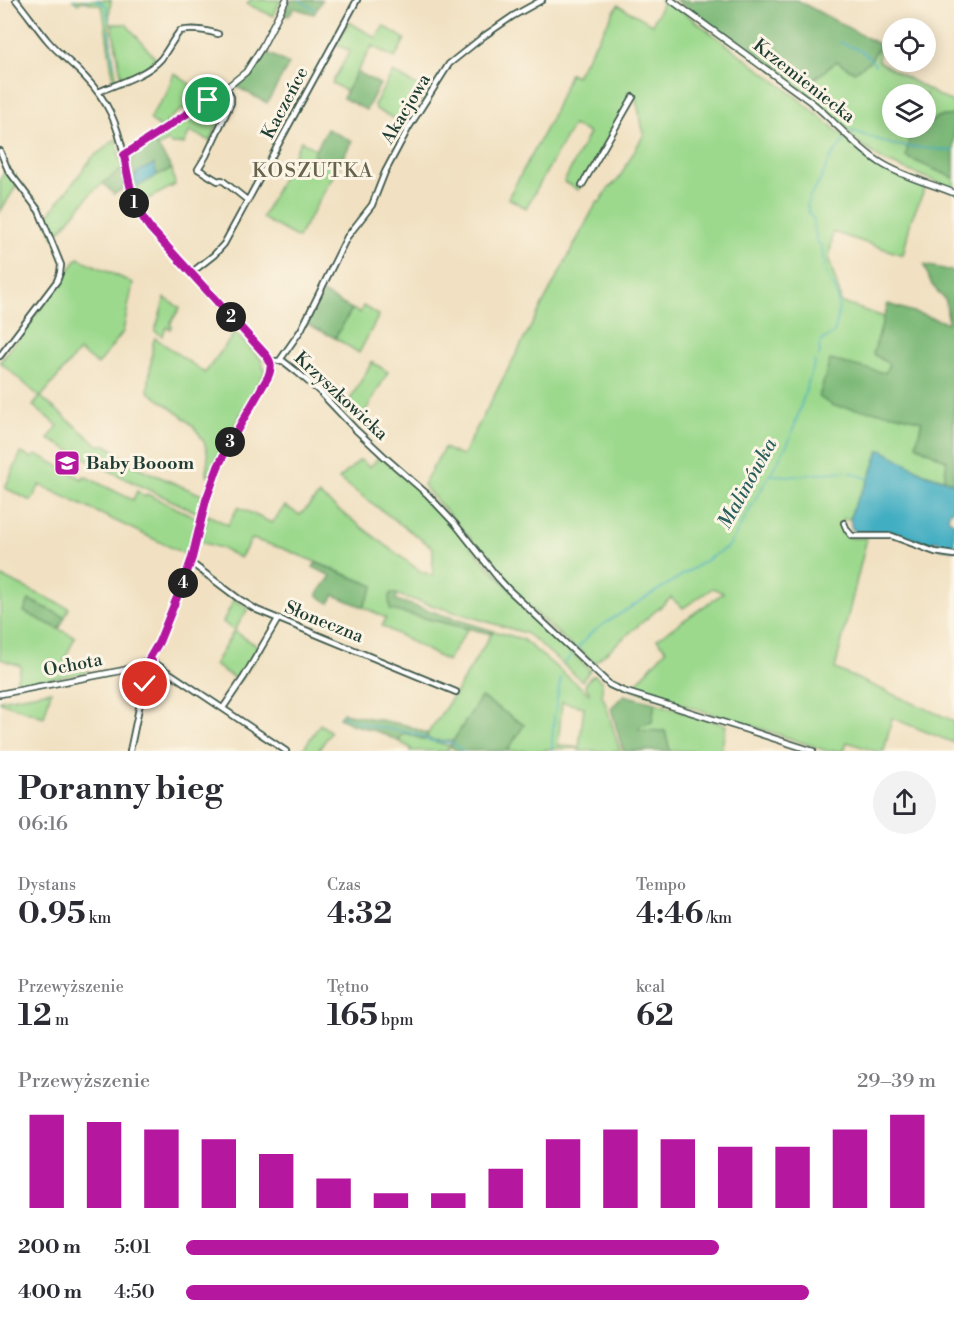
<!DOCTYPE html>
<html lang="pl">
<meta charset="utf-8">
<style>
body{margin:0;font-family:"Libre Bodoni",serif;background:#f2f2f3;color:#2b2b33;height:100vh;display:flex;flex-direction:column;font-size:22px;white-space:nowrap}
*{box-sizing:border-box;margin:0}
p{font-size:20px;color:#7c7c81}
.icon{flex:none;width:33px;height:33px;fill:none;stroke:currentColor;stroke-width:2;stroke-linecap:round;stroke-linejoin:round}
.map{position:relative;height:751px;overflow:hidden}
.details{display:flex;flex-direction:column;background:#fff;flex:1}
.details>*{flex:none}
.tools{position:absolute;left:882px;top:18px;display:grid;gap:12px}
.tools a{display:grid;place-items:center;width:54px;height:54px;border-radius:50%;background:#fff;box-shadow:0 3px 15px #0003;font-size:30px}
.pin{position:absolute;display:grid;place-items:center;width:51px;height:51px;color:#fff;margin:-26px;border:3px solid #fff;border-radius:50%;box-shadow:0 2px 6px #0007}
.km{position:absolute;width:30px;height:30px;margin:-15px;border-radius:50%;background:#222;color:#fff;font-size:16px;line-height:30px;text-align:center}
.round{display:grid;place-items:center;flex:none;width:63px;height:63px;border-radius:32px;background:#f2f2f3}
.summary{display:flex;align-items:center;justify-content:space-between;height:102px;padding:0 18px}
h1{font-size:33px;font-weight:700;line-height:45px}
.stats{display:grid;grid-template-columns:repeat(3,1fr);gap:9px;height:102px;padding:6px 18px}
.stats div{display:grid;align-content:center}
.stats b{font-size:30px;font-weight:700}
.stats small{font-size:16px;font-weight:400}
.stats p{font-size:16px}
.chart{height:168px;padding:12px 18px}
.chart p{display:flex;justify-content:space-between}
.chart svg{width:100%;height:108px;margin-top:6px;stroke:#b5179e;stroke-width:6}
ul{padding:0 18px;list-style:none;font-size:20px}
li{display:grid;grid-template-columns:96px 72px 1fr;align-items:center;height:45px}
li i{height:15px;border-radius:8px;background:#b5179e}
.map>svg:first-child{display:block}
.green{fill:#9cd98d;stroke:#5e8b60;stroke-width:1.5;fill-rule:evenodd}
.forest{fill:#7db978;stroke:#4e7b56;stroke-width:1.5}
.water{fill:#43aec2;stroke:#31767b;stroke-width:1.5}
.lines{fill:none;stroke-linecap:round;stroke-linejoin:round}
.stream{stroke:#43aec2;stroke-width:1.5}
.minor-casing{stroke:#3e5649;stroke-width:8}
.tertiary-casing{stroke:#3e5649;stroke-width:8}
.minor{stroke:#fff;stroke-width:4.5}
.tertiary{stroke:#fff;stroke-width:5}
.route-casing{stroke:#fff;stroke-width:12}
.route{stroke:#b5179e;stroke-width:8}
.labels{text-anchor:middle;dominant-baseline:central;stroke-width:6;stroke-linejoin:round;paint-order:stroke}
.street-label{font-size:18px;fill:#1f3d34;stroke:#fcf5e5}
.poi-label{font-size:18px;font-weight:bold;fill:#1f3d34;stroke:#fcf5e5;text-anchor:start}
.neighbourhood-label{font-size:20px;letter-spacing:1.5px;fill:#67634d;stroke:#fcf5e5}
.water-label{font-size:20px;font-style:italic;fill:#2a5f5f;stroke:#fcf5e5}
</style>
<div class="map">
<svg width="954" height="751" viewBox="0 0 954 751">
<rect width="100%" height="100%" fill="#fcf5e5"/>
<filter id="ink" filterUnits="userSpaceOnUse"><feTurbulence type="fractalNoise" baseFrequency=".0167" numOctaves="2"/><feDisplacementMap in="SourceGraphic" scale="12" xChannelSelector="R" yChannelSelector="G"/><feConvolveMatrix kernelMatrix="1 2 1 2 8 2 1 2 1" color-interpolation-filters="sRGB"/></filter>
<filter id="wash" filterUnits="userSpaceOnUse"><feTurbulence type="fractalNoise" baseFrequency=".008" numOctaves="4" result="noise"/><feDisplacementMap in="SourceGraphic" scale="24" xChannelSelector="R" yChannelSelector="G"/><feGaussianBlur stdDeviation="1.35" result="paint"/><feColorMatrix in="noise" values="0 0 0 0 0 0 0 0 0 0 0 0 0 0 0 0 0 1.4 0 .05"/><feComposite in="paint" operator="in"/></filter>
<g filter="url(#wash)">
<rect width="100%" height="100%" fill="#f1e1c2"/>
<path class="green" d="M73,0H111C106,27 113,55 117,82L114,84L103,10L100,5L82,1L78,4Z
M250,0H281L273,16L247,4Z
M660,0H667L794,95L884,170L926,186L911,220L903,255L833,232L829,260L840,295V302L884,317L874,354L889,364L885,373L894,414L922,421L947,461L944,479L924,473L879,451L869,479L854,506L850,519H842L845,534L850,538H867L835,669L954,721V743L892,718L884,751H875L847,742L844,751H827L774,733L631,689L666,650L657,639L723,593L713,588L683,608L671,598L594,663L580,650L574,648L515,594L502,580L471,539L423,485L444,448L462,456L597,202H600L608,189L618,180L644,134L635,95L578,190L564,182L589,133L573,125L526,208L508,198L550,121L570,73L576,76L618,5L652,24L663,3Z
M349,22L376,38L384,26L405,39L395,58L372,46L346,91L332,83L350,51L336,44Z
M112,24H126L157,60L150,65L122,80Z
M880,45L878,61L937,95L954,103V115L937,117L926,126V94H892V128H923L909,138L906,157L954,178V189L882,160L854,139L844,126L806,93L774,70L777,65L811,82L837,61L854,71L870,61Z
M393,72L427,92L407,123H403L377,110L374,105Z
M174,73L205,95L175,114L166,122L167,124L160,128L150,119L156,108L166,95Z
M226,95L228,98L227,104L210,141L190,131L184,144H171L168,141L158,147L154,141L217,102Z
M116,139L122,169L93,191L54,238L46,218L92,158Z
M301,141L316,149L313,155L337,169L298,238L262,218Z
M172,169L175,185L138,204L132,181L134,178L138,187L157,175Z
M6,170L17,185L0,212V179Z
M78,258L133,283L123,332L98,365L79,351L41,397L98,445H107L132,465L202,495L198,513L128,480L48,439L58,426L33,406L40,397L0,362Z
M165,298L180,308L170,324L172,326L170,329L167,327L162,336L155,331Z
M363,306L379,315L359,353L335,338L352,309L360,313Z
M235,333L261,359L265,372L239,417L208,476L206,475C206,469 208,462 208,456C205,426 169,408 148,391L153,343L155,338L205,373Z
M372,362L388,372L358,424L344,410Z
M21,453L32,458L35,455L42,457L82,479L84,476L133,500L137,491L145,497L147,494L197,518L187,555L40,485L31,501L5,488Z
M380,456L405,479L426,495L455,526L485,563L535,616L590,670L582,681L534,639L525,633L391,593V610L468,629L447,661L382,626L386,618L363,607L374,586L284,549L252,539L240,558L221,548L201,542L208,515L228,525L238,507L272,523L285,506L300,515L319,495L420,571L433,576V548L339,479L360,460L370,467Z
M0,576L69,608L65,617L29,600L24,612L75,637L64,661L90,672L15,685L21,666L0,659Z
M234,599L248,609L234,631L262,649L239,681L214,665L234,631L223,622Z
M493,631L522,639L589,694V691L585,687C586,682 590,676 595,675L602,682V695L605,702L620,751H579V748L546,749V751H507L524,725L481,698L453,741L431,740L426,736L456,692ZM562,702L584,707L579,748L558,745Z
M51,691L44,717L0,702V700Z
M655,703L726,725L721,751H670L665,732L639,731V726L652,722Z
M320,724L331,732L318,751H302Z
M404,733L450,746L447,751H410L411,748L398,741Z"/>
<path class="forest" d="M291,0H322L314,14L294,8L288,16L283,15Z
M676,0H688L692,3L693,0H797L880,45L870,61L854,72L837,61L811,82L777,65L774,70Z
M264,51L289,64L267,103L237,87L256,68Z
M357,72L380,84L366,110L343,98Z
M954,115V178L906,157L909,138L923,128H926V126L937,117Z
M327,129L352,141L337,169L313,155Z
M154,141L172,169L157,175L154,164L138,172L134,178C128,152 133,156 154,141Z
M122,169L127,187L114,194L103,183Z
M924,265L954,271V483L944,479L947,461L916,445L922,421L894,414L833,406L819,397L830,360L885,373L889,364L873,354L888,304L948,323L946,301L932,285Z
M322,293L352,309L335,338L307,324Z
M316,563L374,586L363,607L334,595L329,603L317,595L331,576L313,567Z
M391,593L397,594L396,600L493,631L492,634L390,610L389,597Z
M29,600L65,617L59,629L24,612Z
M624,695L655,703L652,722L640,726L639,730L665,731L670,751H623L611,708Z
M481,697L524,725L507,751H457L450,746Z
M343,713L406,725L428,734L425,740L404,733L398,741L379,732L351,724L339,718Z"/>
<path class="water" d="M154,164L157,175L138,187L134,178L138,172Z
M882,450L924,473L954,483V510L950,511L948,518L954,523V550L940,548L939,541L936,540L931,546L899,533L857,532L852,529C845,511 862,494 869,479C873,470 875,460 879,451Z"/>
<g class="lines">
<path class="stream" d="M74,0L76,2
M86,0H87
M95,0L106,5L109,22
M300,0L315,10
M109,31L114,66
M840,42C854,48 867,51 875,65
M851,132L853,131L894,145L954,151
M818,356L820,354C817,339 824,340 834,333C838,320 841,304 836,291C832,282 825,277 824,265L826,263L823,258L822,247L816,240V234L813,228L814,222L813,218L809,214L807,204L810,196L819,183L830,159L845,139
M850,472L869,479
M771,475L794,476L845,471
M576,650L590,634L607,622L729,546L789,441L795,424L815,361
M565,663L572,655
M341,716L367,725L416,734L431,741L453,743L463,751
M552,751C552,726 556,703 561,678"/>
</g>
</g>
<g filter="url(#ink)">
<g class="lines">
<defs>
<path id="minor" d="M16,0C27,13 37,28 48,41C59,54 73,64 85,77C108,101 117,123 124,155
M226,88L231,97V103L206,156L198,169L218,181L222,180L247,200
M98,92C117,84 147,75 161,59C168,50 173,39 180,31C194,28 205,30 218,34
M0,151L8,170L39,211L61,265L60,273L57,281L0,356
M582,185L633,97
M191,273L214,255L224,244L357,0
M280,360L301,330L347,237L372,205L385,172L409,127L449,64L484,36L513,16L542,0
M270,361H283L297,372L319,391L356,430L387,459L427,494L456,525L498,578L509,590L610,685L623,691L754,732L813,751
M844,523L847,530L852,536H892L935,552L954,555
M190,562L239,599L257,610L456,692
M149,659L286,751
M223,708L244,677L278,619
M130,751L139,708L152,661"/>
<path id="tertiary" d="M671,0L811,102C835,121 855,147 881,163C903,177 930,183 954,193
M0,694L125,670L146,661L157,648L189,566L209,490L218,467L228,446L268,377C272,368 271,362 265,354L152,230C131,205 129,186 124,155L226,88L246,72L262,47L286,0"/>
</defs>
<use href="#minor" class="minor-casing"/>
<use href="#tertiary" class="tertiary-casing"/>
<use href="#minor" class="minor"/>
<use href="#tertiary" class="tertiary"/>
</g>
</g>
<g class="lines" filter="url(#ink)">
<defs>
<path id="route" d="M145,684L152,661L149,659L159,642L186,575L192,558L206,500L218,467L228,446L268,377C272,368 272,362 265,354L150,228C132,205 129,183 124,155L208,100"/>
</defs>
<use href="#route" class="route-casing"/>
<use href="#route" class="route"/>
</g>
<defs>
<symbol id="school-square" viewBox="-11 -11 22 22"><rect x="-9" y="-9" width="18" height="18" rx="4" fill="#b5179e" stroke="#fcf5e5"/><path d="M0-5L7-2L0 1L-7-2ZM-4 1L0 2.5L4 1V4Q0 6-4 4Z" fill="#fff"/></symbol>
</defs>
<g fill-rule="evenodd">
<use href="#school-square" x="52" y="448" width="30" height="30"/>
</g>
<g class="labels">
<g class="street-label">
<text transform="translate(804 81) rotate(38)">Krzemieniecka</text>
<text transform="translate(285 103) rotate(-62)">Kaczeńce</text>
<text transform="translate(406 109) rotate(-59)">Akacjowa</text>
<text transform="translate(341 396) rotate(43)">Krzyszkowicka</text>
<text transform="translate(324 622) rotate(22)">Słoneczna</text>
<text transform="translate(73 665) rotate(-11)">Ochota</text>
</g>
<g class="poi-label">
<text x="86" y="463">Baby Booom</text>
</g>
<g class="neighbourhood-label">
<text x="313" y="171">KOSZUTKA</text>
</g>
<g class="water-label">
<text transform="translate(748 484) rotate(-61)">Malinówka</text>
</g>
</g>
</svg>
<div class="tools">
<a><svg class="icon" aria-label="locate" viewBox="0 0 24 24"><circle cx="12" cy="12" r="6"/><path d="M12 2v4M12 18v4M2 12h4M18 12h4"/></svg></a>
<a><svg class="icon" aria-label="layers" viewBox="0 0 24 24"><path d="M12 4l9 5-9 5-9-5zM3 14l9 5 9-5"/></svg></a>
</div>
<div class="pin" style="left:208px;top:100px;background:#1e9e55"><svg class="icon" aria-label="arrive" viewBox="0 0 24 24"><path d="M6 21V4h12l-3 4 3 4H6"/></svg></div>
<div class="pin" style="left:145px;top:684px;background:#d93025"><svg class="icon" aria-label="check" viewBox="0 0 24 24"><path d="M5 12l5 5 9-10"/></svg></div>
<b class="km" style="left:134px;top:203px">1</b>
<b class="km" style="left:231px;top:317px">2</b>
<b class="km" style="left:230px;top:442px">3</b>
<b class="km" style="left:183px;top:583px">4</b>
</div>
<section class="details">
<div class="summary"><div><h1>Poranny bieg</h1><p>06:16</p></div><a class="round"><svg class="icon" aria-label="share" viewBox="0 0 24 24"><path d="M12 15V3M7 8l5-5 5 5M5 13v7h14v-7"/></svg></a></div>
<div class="stats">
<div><p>Dystans</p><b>0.95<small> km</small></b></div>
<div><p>Czas</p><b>4:32</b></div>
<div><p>Tempo</p><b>4:46<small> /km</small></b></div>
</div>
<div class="stats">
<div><p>Przewyższenie</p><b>12<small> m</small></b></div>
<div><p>Tętno</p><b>165<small> bpm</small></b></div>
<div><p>kcal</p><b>62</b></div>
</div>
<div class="chart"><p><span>Przewyższenie</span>29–39 m</p>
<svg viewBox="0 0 160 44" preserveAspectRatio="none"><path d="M5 44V6M15 44V9M25 44V12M35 44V16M45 44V22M55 44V32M65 44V38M75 44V38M85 44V28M95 44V16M105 44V12M115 44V16M125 44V19M135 44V19M145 44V12M155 44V6"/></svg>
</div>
<ul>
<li><b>200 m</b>5:01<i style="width:71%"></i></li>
<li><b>400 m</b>4:50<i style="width:83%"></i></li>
</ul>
</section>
